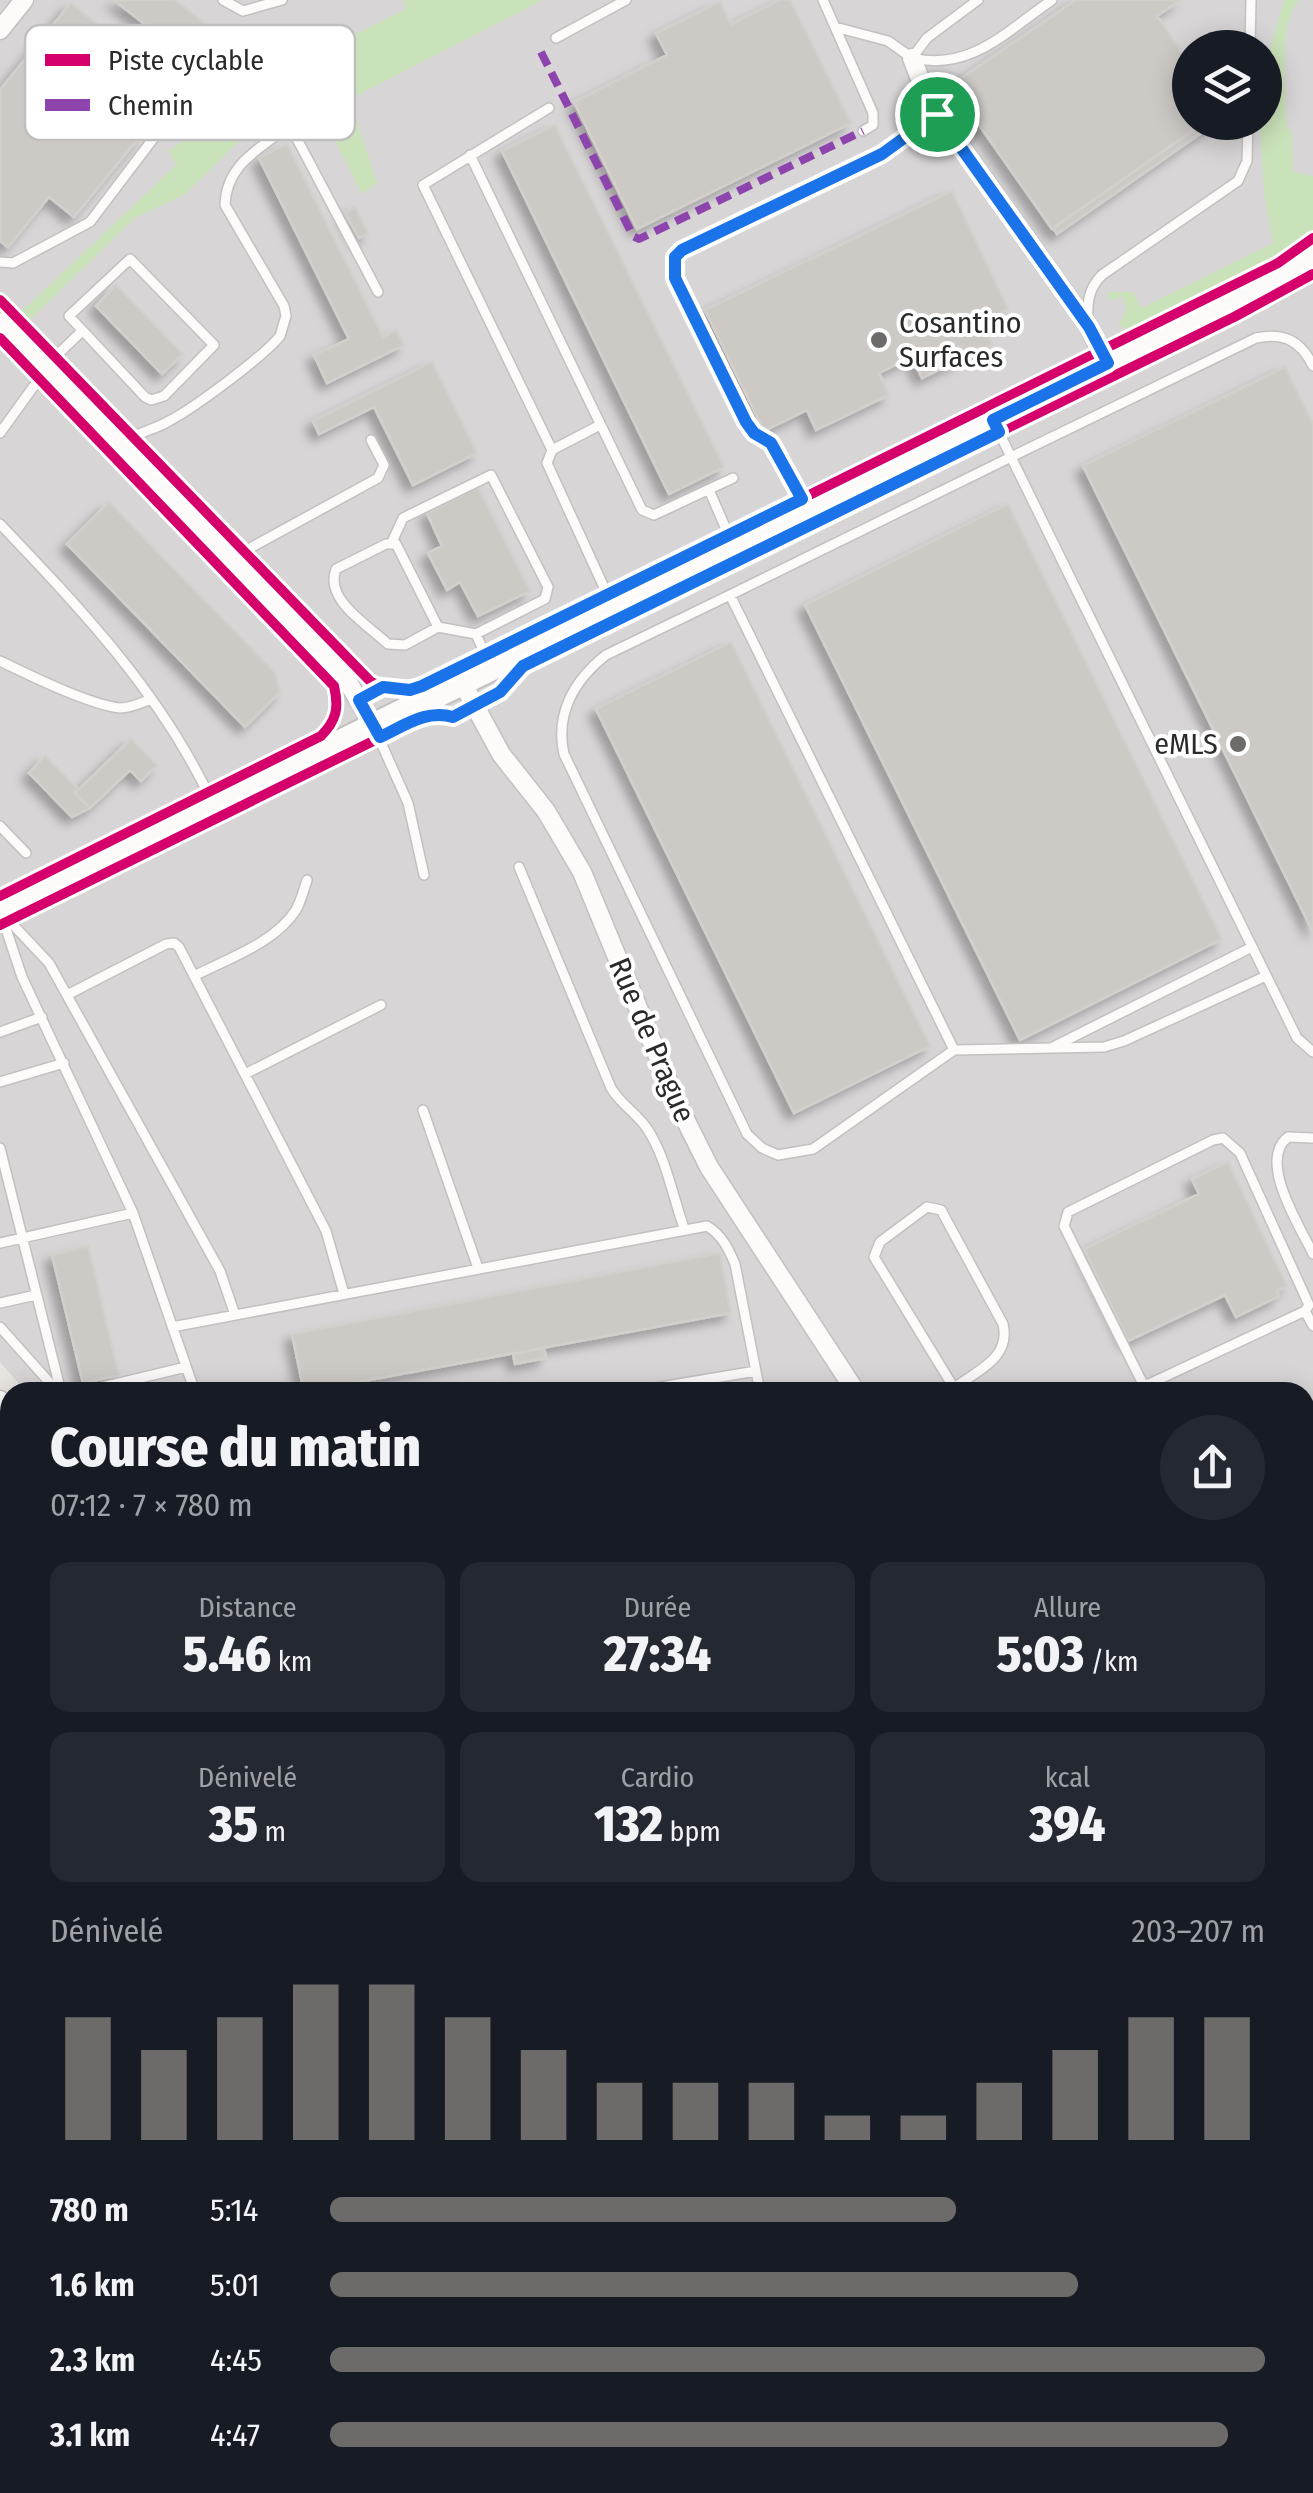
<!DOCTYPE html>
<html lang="fr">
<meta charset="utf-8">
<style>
body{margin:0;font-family:"Fira Sans Condensed",sans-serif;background:#242831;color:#f1f3f6;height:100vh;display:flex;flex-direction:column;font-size:38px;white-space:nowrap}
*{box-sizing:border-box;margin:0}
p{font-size:32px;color:#9ea1a6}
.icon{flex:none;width:55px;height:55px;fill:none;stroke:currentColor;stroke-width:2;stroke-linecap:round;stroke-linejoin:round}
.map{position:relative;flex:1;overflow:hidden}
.side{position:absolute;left:0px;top:1382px;width:1315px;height:1112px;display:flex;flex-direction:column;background:#171b24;border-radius:30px 30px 0 0;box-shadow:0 5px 25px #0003}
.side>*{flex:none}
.controls{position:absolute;left:1172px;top:30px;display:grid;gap:20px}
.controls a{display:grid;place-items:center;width:110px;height:110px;border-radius:50%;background:#171b24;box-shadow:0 5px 25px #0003;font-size:50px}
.pin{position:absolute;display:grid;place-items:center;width:85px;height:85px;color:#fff;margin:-42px;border:5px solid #fff;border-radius:50%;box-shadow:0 2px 10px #0007}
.round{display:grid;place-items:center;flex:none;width:105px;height:105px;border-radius:52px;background:#242831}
.summary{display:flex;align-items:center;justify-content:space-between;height:170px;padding:0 50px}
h1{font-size:55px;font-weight:800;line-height:75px}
.metrics{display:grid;grid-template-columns:repeat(3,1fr);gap:15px;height:170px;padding:10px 50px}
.metrics div{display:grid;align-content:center;border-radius:20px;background:#242831;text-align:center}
.metrics b{font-size:50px;font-weight:800}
.metrics small{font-size:28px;font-weight:400}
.metrics p{font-size:28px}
.chart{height:280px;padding:20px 50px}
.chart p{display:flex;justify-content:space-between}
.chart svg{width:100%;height:180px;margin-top:10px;stroke:#6c6b6a;stroke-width:6}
ul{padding:0 50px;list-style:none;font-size:32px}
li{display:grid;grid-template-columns:160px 120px 1fr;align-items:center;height:75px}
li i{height:25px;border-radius:12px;background:#6c6b6a}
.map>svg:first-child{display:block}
.industrial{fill:#d8d5d7;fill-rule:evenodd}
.green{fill:#cae2ba}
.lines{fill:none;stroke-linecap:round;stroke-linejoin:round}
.stream{stroke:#95d1e7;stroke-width:6}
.building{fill:#cdcac6;stroke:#d3d0cc;stroke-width:2.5;filter:url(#shadow)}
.lane-casing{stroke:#c2c0c1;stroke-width:12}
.street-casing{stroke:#c2c0c1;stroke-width:21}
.secondary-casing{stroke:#c2c0c1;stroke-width:29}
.highway-casing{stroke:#c4c3c1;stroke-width:36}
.lane{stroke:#fcfbfa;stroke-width:9}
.street{stroke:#fcfbfa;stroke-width:18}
.secondary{stroke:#fcfbfa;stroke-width:25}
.highway{stroke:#e8ddd4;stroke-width:32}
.quiet{stroke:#8e44ad;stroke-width:8;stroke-dasharray:15 8;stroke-linecap:butt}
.cycleway-casing{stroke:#fff;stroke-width:16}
.cycleway{stroke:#d6006c;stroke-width:10}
.route-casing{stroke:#fff;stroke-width:20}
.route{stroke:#1a73e8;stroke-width:12}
.poi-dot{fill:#6c6b6a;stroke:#fff;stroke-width:4}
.labels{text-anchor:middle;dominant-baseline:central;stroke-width:8;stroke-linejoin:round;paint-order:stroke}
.poi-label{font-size:30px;fill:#2a2a2a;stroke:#fff;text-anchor:start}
.street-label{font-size:30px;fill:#2a2a2a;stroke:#fff}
.key{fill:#fff;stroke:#bfbfbf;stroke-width:2.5}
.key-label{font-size:28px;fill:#2a2a2a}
</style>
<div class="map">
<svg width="1313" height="2493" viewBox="0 0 1313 2493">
<defs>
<filter id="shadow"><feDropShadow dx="-7" dy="7" stdDeviation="5" flood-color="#0004"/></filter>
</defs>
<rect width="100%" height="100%" fill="#e8e4e0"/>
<path class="industrial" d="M0,0H1313V2493H658L654,2485H1305V1392H26L0,1362ZM1190,48H1265V122H1190Z
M0,1575L10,1584V2485H554L557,2493H0Z"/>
<path class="green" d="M403,0H543L350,99L377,183L362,194L303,79L185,194L135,218L29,321L21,312L177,164L168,151L317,53L406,9Z
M1284,0H1300C1277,19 1286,98 1287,128L1292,130L1293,171L1313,176V230L1278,257L1126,331L1123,326L1118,328L1126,309L1123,297L1108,300V292H1133L1141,308L1273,243L1264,193L1260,123L1265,122V66Z"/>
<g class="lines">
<path class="stream" d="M1305,1983L1311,1981
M649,2485L653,2493"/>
</g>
<path class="building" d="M114,0H175L218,34L194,63Z
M780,0H790L851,123L637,229L574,102L667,55L656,33L720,2L731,24Z
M1076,0H1180L1157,16L1190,64V122H1205L1052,229L951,85Z
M71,3L152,68L115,114L141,135L74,217L49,197L8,247L0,241V90Z
M1205,122H1217L1057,234L1053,228Z
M555,125L724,467L669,494L502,151Z
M287,144L383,337L396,330L404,345L327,383L314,355L349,339L259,158Z
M952,191L1008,309L982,322L992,344L922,378L912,357L879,373L889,395L816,430L807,410L764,431L705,310Z
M355,207L368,233L359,238L345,213Z
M116,285L183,354L162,374L96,306Z
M432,362L477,453L413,485L374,407L319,434L313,421Z
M1285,367L1313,423V932L1083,466Z
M478,487L530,591L478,616L460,582L447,590L428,553L442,546L427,513Z
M109,502L275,673L280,692L245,727L67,544Z
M1008,504L1222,939L1020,1040L805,605Z
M731,642L930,1046L794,1113L596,709Z
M131,739L157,765L141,781L130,770L90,808L75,793Z
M45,756L78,789L75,793L90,808L72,817L29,773Z
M1228,1162L1287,1286L1277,1291L1279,1296L1236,1317L1225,1295L1128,1341L1084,1249L1199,1194L1192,1179Z
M88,1246L119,1375L83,1383L52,1255Z
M720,1253L731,1313L304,1392L292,1334Z
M544,1348L546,1358L515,1364L513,1354Z
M0,1630L10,1643V1773L0,1780Z
M10,1912V1956L0,1964V1920Z
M1313,2108V2167L1305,2150V2112Z
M4,2159L10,2161L8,2208L0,2198V2160Z
M1313,2171V2371L1305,2353V2175Z
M0,2198L10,2210V2326L0,2334Z
M202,2485H244L252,2493H194Z
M1033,2485H1104L1108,2493H1036Z
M1226,2485H1259L1242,2493H1208Z"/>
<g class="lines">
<defs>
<path id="lane" d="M223,0L243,11L282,0
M823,0L873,113V125L863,131
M835,27L888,41L912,58L927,38L978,0
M556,38L626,0
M1250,48L1251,0
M913,58C970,72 1008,30 1052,0
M549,108L423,185L552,450
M470,155L642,510L654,515L733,478
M130,259L214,345L164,396L151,400L145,397L69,316Z
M0,262L13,263L90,222L181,102
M1088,320C1087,301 1089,288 1102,275L1238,181L1247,161L1248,122
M1313,366C1301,341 1284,332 1256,338L1011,457L1297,1038L1313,1052
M994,422L1011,457L730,595L954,1050L1104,1047L1124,1041L1266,976
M600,425L552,450L547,463L613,607
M0,433L54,358L81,332
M122,446C139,430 150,432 169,421C194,408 263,357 280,336L286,316L284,306L225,205C226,169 252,153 278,134L285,132L296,137L378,292
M709,490L733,545
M806,507L771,443L754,433L746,422L675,278V257L682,250L882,154L937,114
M0,524C81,609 162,694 212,802
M392,542L403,518L491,475L548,587L545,599L476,634
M230,559L378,478L384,465L371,440
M730,595L606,655C574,680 555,714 564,754L747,1134L762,1148L778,1155L813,1149L954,1050
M438,627L396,544H386L336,569C324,600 368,625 388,644L405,645L438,627L476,634L490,666
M0,661C29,675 90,705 120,708C131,708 141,703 151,699
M374,727L408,803L424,875
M0,826L26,853
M519,867L611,1088C621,1105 638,1114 648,1130C666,1158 673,1197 684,1228
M2,913L49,963L220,1271L235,1315
M1,914L22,977L133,1213L195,1392
M194,976C227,959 275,943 296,910C301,901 304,889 307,880
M67,995L166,944L174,943L179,947L326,1231L344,1294
M0,1032L42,1017
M1053,1047L1252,947
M245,1074L381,1005
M0,1082L64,1063
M423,1110L478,1268
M1313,1138L1288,1137C1257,1161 1300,1226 1313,1254
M0,1148L61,1392
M0,1243L133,1213
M0,1303L36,1295
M1305,1311L1149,1384H1143L1064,1226L1068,1212L1213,1140L1223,1138L1240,1153L1309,1305L1305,1311L1313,1326
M0,1327L58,1392
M172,1327L707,1226C722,1235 728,1248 735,1264L760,1392
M82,1392L186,1367
M631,1392L756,1371
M948,1392L954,1388C978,1370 1011,1358 1003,1324L941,1210L927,1207L880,1242L874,1257L954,1388
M1305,1446L1313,1442
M1305,1569L1313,1566
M0,1604L10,1617
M1305,1617L1313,1621
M1305,1653L1313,1650
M1305,1674L1313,1670
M1305,1695L1313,1692
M1305,1715L1313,1711
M1313,1729L1305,1738L1307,1743L1313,1744
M1305,1782L1313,1799
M0,1811L10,1803
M0,1851L10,1843
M1305,2082L1313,2078
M1305,2417L1313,2435
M793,2485L797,2493
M864,2485L868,2493
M1000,2485L1004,2493
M1129,2485L1132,2493
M373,2493L389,2485"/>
<path id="street" d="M0,30L24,0
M912,58L929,102L1089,327L1107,363
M0,322L345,677L373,725
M462,682L501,754L546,811L582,872L678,1105L709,1167L856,1392
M0,1400L10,1412
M1305,1961L1313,1958
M0,2107L10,2120
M296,2485L302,2493"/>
<path id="secondary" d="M0,911L1269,283L1313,257"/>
<path id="highway" d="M0,1436L10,1447
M0,1468L10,1478
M0,1509L10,1519
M0,1545L10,1553
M580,2485L583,2493
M613,2485L616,2493"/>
</defs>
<use href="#lane" class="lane-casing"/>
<use href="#street" class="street-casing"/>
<use href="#secondary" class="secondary-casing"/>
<use href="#highway" class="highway-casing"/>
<use href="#lane" class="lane"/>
<use href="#street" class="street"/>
<use href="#secondary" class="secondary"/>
<use href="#highway" class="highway"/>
<path class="quiet" d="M541,52L633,236L639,239L863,131"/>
<defs>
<path id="cycleway" d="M0,300L371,682C414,700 447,673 486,655L1278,263L1313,238
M0,338L334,686C339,707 337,720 321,736L0,896
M0,925L426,715L438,712L453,717L500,692L523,666L1236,316L1313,274"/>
</defs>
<use href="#cycleway" class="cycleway-casing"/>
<use href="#cycleway" class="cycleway"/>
</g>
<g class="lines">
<defs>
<path id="route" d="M937,114L1089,327L1108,363L993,420L999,432L523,666L500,692L453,717C426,709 404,726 380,737L359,700L383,687L410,690L422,686L802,499L771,443L754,433L746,422L675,278V257L682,250L882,154Z"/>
</defs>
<use href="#route" class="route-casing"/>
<use href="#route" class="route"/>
</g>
<g class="poi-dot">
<circle cx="879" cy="340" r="10"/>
<circle cx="1238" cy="744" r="10"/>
</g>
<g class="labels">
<g class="poi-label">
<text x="899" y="323">Cosantino<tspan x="899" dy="34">Surfaces</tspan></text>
<text x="1218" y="744" text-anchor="end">eMLS</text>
</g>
<g class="street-label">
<text transform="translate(652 1040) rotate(67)">Rue de Prague</text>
</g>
</g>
<rect x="25" y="25" width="330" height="115" rx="15" class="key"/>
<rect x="45" y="54" width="45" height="12" fill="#d6006c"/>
<rect x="45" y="99" width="45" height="12" fill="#8e44ad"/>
<g class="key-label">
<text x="108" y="70">Piste cyclable</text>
<text x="108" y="115">Chemin</text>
</g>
</svg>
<div class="controls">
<a><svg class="icon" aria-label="layers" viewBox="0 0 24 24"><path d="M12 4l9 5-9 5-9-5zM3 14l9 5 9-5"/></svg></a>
</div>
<div class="pin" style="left:937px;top:114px;background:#1e9e55"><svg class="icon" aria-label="arrive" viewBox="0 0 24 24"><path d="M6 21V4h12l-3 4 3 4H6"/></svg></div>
<section class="side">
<div class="summary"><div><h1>Course du matin</h1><p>07:12 · 7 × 780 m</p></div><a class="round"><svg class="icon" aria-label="share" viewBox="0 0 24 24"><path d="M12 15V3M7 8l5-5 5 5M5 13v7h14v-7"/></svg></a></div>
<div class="metrics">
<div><p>Distance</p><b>5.46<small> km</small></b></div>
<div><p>Durée</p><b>27:34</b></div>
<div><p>Allure</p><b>5:03<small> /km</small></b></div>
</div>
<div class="metrics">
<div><p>Dénivelé</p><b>35<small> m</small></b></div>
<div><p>Cardio</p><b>132<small> bpm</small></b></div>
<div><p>kcal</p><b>394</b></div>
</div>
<div class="chart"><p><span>Dénivelé</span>203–207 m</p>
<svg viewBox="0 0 160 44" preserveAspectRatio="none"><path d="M5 44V14M15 44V22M25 44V14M35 44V6M45 44V6M55 44V14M65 44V22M75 44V30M85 44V30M95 44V30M105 44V38M115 44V38M125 44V30M135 44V22M145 44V14M155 44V14"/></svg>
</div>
<ul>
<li><b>780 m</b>5:14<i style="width:67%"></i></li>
<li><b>1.6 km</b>5:01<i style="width:80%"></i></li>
<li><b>2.3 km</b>4:45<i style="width:100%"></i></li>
<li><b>3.1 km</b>4:47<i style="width:96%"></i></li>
</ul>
</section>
</div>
